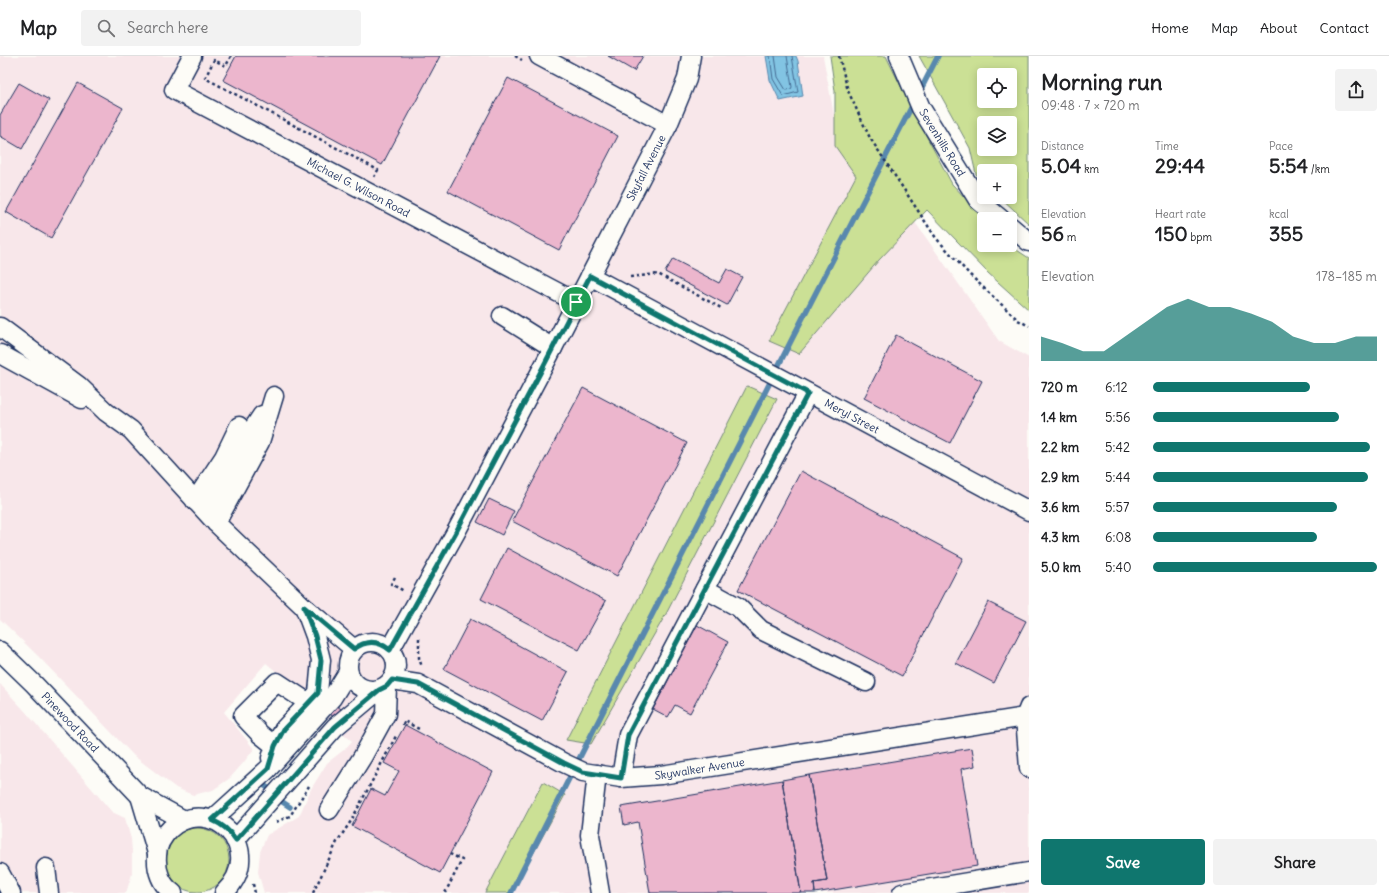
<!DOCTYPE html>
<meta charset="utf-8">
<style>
body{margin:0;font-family:Delius,sans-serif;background:#f2f2f2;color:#202124;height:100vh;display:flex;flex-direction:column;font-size:15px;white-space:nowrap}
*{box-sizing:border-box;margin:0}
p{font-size:13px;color:#757577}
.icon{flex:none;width:22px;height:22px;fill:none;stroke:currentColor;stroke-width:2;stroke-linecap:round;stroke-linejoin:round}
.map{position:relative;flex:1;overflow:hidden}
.details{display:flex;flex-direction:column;background:#fff;width:360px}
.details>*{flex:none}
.buttons{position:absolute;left:977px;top:12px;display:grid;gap:8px}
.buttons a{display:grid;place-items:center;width:40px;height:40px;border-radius:4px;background:#fff;box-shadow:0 2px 10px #0003;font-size:20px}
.pin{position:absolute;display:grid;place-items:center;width:34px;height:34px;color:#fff;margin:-17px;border:2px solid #fff;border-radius:50%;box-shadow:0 1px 4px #0007}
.round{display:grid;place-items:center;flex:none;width:42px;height:42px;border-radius:4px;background:#f2f2f2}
.head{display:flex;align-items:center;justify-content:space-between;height:68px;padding:0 12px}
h1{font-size:22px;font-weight:800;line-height:30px}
.metrics{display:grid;grid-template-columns:repeat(3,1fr);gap:6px;height:68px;padding:4px 12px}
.metrics div{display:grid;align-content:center}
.metrics b{font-size:20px;font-weight:800}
.metrics small{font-size:11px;font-weight:400}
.metrics p{font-size:11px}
.chart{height:112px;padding:8px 12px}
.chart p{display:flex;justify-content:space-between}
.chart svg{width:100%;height:72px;margin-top:4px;fill:#0f766e;opacity:.7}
.cta{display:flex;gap:8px;margin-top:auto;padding:8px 12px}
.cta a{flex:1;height:46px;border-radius:4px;background:#0f766e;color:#fff;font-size:16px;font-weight:800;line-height:46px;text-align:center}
.cta a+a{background:#f2f2f2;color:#202124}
ul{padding:0 12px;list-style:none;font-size:13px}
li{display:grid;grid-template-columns:64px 48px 1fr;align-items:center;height:30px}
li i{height:10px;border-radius:5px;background:#0f766e}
header{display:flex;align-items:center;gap:24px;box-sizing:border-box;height:56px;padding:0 20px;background:#fff;border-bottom:1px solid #e0e0e0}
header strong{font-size:19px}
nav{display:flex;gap:22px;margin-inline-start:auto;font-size:14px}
.search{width:280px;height:36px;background:#f2f2f2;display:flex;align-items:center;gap:10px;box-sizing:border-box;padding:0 14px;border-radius:4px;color:#757577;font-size:15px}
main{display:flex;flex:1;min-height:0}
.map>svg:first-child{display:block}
.built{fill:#f8e7ea}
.green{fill:#cbe095;stroke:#73887a;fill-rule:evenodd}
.water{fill:#82c4e3;stroke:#5988ae}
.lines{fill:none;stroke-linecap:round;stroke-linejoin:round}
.shore{stroke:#446b93;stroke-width:1}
.stream{stroke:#5988ae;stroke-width:5.5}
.building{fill:#ecb6cd;stroke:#1b2f5e}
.minor-casing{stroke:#1b2f5e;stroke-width:21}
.path{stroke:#1b2f5e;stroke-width:2.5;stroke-dasharray:3 3;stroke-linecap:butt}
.minor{stroke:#fdfcf7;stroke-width:18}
.route-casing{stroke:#fff;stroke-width:8}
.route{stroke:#0f766e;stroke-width:5}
.labels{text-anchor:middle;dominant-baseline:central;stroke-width:3.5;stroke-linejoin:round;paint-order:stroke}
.street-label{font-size:11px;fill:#1b2f5e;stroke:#fdfcf7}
</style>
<header>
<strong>Map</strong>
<div class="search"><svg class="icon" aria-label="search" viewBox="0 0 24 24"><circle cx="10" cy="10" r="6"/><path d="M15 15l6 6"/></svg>Search here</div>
<nav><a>Home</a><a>Map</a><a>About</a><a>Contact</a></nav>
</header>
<main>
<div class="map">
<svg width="1029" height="837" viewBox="0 0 1029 837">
<rect width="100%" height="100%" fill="#fdfcf7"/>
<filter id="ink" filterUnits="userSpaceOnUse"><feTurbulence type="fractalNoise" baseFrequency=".025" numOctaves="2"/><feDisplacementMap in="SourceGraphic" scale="8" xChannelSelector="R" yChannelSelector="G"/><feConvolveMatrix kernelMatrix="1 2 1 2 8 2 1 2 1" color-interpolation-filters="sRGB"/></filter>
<g filter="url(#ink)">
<path class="built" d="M0,0H823L834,59L917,169L999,285L1029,302V837H264L258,816L260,796L267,779L299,760L311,733L327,707L345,693L352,685L335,671L325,659L332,642L307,634L289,626L266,607L224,656L254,693L244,706L230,722L213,734L193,739L176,732L134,700L38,600L0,563Z
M0,628L24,654L112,756L125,762L131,783L132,795V818L126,837H0Z"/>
<path class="green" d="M830,0H886L914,57L952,128L985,163L984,189H1009L1029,202V254L988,217L927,154L879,204L799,298L769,285L856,120L835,90V35Z
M919,0H1029V168L1000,141H1010V115H984V126L976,118L970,92ZM984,19H1010V45H984ZM984,67H1010V93H984Z
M747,330L777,343L666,558L591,688L566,684Z
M543,726L565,739L512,837H485Z
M165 804a32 32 0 1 1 64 0a32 32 0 1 1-64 0Z"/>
<path class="water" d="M766,0H796L798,5L803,40L780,45L770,24Z"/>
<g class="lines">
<path class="shore" d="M770,0L773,23L783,40L798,36L792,0
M775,0L778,21L786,34L791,33L792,31L787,0"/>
<path class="stream" d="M919,37L938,0
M265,730L268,732
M281,745L290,751
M511,837L793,281L914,46"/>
</g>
<path class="building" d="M236,0H440L382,109L223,24Z
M608,0H643L634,15Z
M508,22L618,80L559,194L448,135Z
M19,27L49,44L22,93L0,80V59Z
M78,27L123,52L51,182L6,156Z
M673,203L719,227L727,213L742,221L727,249L665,216Z
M896,279L982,325L950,387L864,342Z
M583,332L687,387L617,520L512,465Z
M801,415L963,502L902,620L738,534Z
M489,443L514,455L502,479L477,466Z
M507,492L606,545L579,594L481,543Z
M988,546L1026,565L994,627L956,607Z
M470,563L568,616L542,665L444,613Z
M697,569L728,586L690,657L675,649L668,661L653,653Z
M336,649L341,653L333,661L329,656Z
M405,669L493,716L440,817L352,770L371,733L385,740L399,715L384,707Z
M972,692L975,710L961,713L977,810L815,837L814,827L827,825L809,719Z
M809,719L827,825L814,827L815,837H801L782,724Z
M782,724L801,837H650L638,766L624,769L621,751Z"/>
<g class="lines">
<defs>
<g id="minor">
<path id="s1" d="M192,0L174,34L576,246"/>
<path d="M539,0L668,69"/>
<path id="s2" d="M899,0L921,52L978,144L1001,163"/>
<path d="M1010,170L1029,186"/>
<path id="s3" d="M590,220L1029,455"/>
<path d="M502,260L553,292"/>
<path d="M0,271L79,330L106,356L131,374L216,467L304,551L354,593"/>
<path d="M0,298L82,343"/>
<path d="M195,445L224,401L239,370"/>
<path d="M206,455L235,407L252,374L262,359"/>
<path d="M216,467L260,386L274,340"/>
<path d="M705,533L738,551L761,574L866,626"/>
<circle cx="372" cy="610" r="24"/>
<path id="s4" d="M390,594L456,476L540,317L668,69L687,23L691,0"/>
<path id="s5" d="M0,595L34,628L140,740L184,764"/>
<path id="s6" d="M392,624L418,628L564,707L583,716L621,722L661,719L1025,661"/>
<path d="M1029,651L1025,661L1029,712"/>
<path d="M275,690L260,678L243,660L277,626L309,647"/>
<path d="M271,702L275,690L284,673L318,637L321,604L315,580L305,553"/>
<path d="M597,718L590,779L600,837"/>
<path d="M621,722L628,679L808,337"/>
<path d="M140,740L157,797"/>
<path d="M329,754L363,700L386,658L387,630"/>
<path d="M212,764L268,713L332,642L348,616"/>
<path d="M235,784L335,671L379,634"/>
<path d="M46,812L49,837"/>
<path d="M0,817L11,837"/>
<path d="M173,837C161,829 156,814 157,800C157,789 163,780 170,773C210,737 269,793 224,837"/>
<path d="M902,837L1029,816"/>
</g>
</defs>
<use href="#minor" class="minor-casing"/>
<path class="path" d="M231,0L226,10L214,4L205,22L378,114L374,121
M515,0L522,4
M839,0L848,35L870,82L936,182L970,219L1018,264L1029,270
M630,221L658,218L723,253
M395,521L391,528L404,535
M419,582V602L422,611
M403,669L404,665L419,673
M276,766L290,760L309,730
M253,828L255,837
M313,837L337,786L351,765L396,680
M445,837L462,804L450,798"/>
<use href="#minor" class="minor"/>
</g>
</g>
<g class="lines" filter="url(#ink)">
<defs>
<path id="route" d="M590,220L808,337L628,679L621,722L583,716L564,707L418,628L392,624L387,630L379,634L335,671L236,784C229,774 223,769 212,764L268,713L275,690L284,673L318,637L321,604L315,580L304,551L354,593C366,584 378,584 390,594L456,476L540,317Z"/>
</defs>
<use href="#route" class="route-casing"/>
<use href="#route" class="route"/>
</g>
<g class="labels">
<g class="street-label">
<text stroke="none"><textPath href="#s2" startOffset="97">Sevenhills Road</textPath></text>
<text stroke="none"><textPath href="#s4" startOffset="546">Skyfall Avenue</textPath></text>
<text stroke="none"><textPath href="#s1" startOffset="247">Michael G. Wilson Road</textPath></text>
<text stroke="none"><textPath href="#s3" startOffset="297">Meryl Street</textPath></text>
<text stroke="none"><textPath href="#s5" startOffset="100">Pinewood Road</textPath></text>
<text stroke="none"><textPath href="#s6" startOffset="331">Skywalker Avenue</textPath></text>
</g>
</g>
</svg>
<div class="buttons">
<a><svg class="icon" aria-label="locate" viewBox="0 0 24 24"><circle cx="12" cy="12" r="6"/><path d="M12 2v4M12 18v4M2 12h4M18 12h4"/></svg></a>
<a><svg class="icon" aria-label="layers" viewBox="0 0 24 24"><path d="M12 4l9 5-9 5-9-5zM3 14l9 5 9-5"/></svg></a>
<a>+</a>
<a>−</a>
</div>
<div class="pin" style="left:576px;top:246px;background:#1e9e55"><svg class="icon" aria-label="arrive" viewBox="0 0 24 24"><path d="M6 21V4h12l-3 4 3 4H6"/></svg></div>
</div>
<section class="details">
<div class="head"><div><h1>Morning run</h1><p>09:48 · 7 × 720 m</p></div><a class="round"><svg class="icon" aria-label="share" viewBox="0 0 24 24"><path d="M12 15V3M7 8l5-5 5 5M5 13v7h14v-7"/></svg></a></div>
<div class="metrics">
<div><p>Distance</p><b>5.04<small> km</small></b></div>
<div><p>Time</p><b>29:44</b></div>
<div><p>Pace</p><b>5:54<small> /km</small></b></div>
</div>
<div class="metrics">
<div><p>Elevation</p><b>56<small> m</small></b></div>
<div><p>Heart rate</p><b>150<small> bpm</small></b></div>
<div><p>kcal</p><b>355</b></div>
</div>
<div class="chart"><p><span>Elevation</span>178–185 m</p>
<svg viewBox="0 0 160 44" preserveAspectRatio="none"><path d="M0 44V29L10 33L20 38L30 38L40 29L50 20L60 11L70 6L80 11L90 11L100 15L110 20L120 29L130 33L140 33L150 29L160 29V44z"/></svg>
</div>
<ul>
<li><b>720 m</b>6:12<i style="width:70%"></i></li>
<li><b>1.4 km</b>5:56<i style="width:83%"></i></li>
<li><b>2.2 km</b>5:42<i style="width:97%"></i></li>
<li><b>2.9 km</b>5:44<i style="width:96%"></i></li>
<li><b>3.6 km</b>5:57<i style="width:82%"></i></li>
<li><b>4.3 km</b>6:08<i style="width:73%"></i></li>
<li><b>5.0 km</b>5:40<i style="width:100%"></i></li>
</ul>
<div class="cta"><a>Save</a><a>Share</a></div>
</section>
</main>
